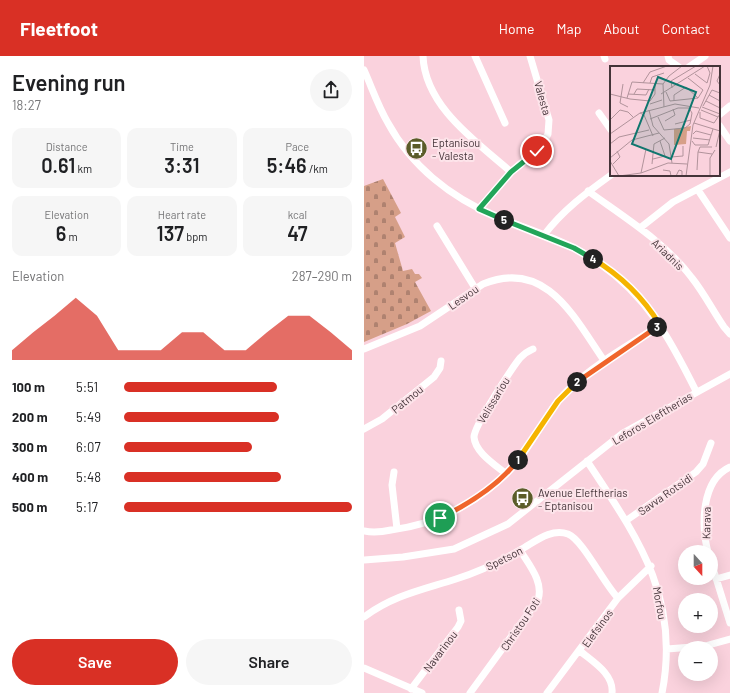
<!DOCTYPE html>
<meta charset="utf-8">
<style>
body{margin:0;font-family:Barlow,sans-serif;background:#f6f6f6;color:#202124;height:100vh;display:flex;flex-direction:column;font-size:15px;white-space:nowrap}
*{box-sizing:border-box;margin:0}
p{font-size:13px;color:#757577}
.icon{flex:none;width:22px;height:22px;fill:none;stroke:currentColor;stroke-width:2;stroke-linecap:round;stroke-linejoin:round}
.map{position:relative;flex:1;overflow:hidden}
.details{display:flex;flex-direction:column;background:#fff;width:364px}
.details>*{flex:none}
.needle{width:26px;rotate:159deg}
.buttons{position:absolute;left:314px;top:489px;display:grid;gap:8px}
.buttons a{display:grid;place-items:center;width:40px;height:40px;border-radius:50%;background:#fff;box-shadow:0 4px 16px #0002;font-size:20px}
.pin{position:absolute;display:grid;place-items:center;width:34px;height:34px;color:#fff;margin:-17px;border:2px solid #fff;border-radius:50%;box-shadow:0 1px 4px #0007}
.km{position:absolute;width:20px;height:20px;margin:-10px;border-radius:50%;background:#222;color:#fff;font-size:11px;line-height:20px;text-align:center}
.round{display:grid;place-items:center;flex:none;width:42px;height:42px;border-radius:21px;background:#f6f6f6}
.headline{display:flex;align-items:center;justify-content:space-between;height:68px;padding:0 12px}
h1{font-size:22px;font-weight:600;line-height:30px}
.figures{display:grid;grid-template-columns:repeat(3,1fr);gap:6px;height:68px;padding:4px 12px}
.figures div{display:grid;align-content:center;border-radius:10px;background:#f6f6f6;text-align:center}
.figures b{font-size:20px;font-weight:600}
.figures small{font-size:11px;font-weight:400}
.figures p{font-size:11px}
.chart{height:112px;padding:8px 12px}
.chart p{display:flex;justify-content:space-between}
.chart svg{width:100%;height:72px;margin-top:4px;fill:#d93025;opacity:.7}
.action{display:flex;gap:8px;margin-top:auto;padding:8px 12px}
.action a{flex:1;height:46px;border-radius:24px;background:#d93025;color:#fff;font-size:16px;font-weight:600;line-height:46px;text-align:center}
.action a+a{background:#f6f6f6;color:#202124}
ul{padding:0 12px;list-style:none;font-size:13px}
li{display:grid;grid-template-columns:64px 48px 1fr;align-items:center;height:30px}
li i{height:10px;border-radius:5px;background:#d93025}
header{display:flex;align-items:center;gap:24px;box-sizing:border-box;height:56px;padding:0 20px;background:#d93025;color:#fff}
header strong{font-size:19px}
nav{display:flex;gap:22px;margin-inline-start:auto;font-size:14px}
main{display:flex;flex:1;min-height:0}
.map>svg:first-child{display:block}
.cemetery{fill:url(#cemetery-stones)}
.lines{fill:none;stroke-linecap:round;stroke-linejoin:round}
.street{stroke:#fff;stroke-width:7}
.split-1-casing{stroke:#fff;stroke-width:8}
.split-2-casing{stroke:#fff;stroke-width:8}
.split-3-casing{stroke:#fff;stroke-width:8}
.split-4-casing{stroke:#fff;stroke-width:8}
.split-5-casing{stroke:#fff;stroke-width:8}
.split-6-casing{stroke:#fff;stroke-width:8}
.split-1{stroke:#f0652b;stroke-width:5}
.split-2{stroke:#f5b400;stroke-width:5}
.split-3{stroke:#f0652b;stroke-width:5}
.split-4{stroke:#f5b400;stroke-width:5}
.split-5{stroke:#22a559;stroke-width:5}
.split-6{stroke:#22a559;stroke-width:5}
.labels{text-anchor:middle;dominant-baseline:central;stroke-width:4;stroke-linejoin:round;paint-order:stroke}
.street-label{font-size:11px;fill:#443439;stroke:#fde4ea}
.poi-label{font-size:11px;fill:#443439;stroke:#fde4ea;text-anchor:start}
.inset-road{fill:none;stroke:#b1939b;stroke-width:1}
.view{fill:#0f766e;fill-opacity:0.15;stroke:#0f766e;stroke-width:2}
.inset-edge{fill:none;stroke:#443439;stroke-width:2}
</style>
<header>
<strong>Fleetfoot</strong>
<nav><a>Home</a><a>Map</a><a>About</a><a>Contact</a></nav>
</header>
<main>
<section class="details">
<div class="headline"><div><h1>Evening run</h1><p>18:27</p></div><a class="round"><svg class="icon" aria-label="share" viewBox="0 0 24 24"><path d="M12 15V3M7 8l5-5 5 5M5 13v7h14v-7"/></svg></a></div>
<div class="figures">
<div><p>Distance</p><b>0.61<small> km</small></b></div>
<div><p>Time</p><b>3:31</b></div>
<div><p>Pace</p><b>5:46<small> /km</small></b></div>
</div>
<div class="figures">
<div><p>Elevation</p><b>6<small> m</small></b></div>
<div><p>Heart rate</p><b>137<small> bpm</small></b></div>
<div><p>kcal</p><b>47</b></div>
</div>
<div class="chart"><p><span>Elevation</span>287–290 m</p>
<svg viewBox="0 0 160 44" preserveAspectRatio="none"><path d="M0 44V38L10 27L20 17L30 6L40 17L50 38L60 38L70 38L80 27L90 27L100 38L110 38L120 27L130 17L140 17L150 27L160 38V44z"/></svg>
</div>
<ul>
<li><b>100 m</b>5:51<i style="width:67%"></i></li>
<li><b>200 m</b>5:49<i style="width:68%"></i></li>
<li><b>300 m</b>6:07<i style="width:56%"></i></li>
<li><b>400 m</b>5:48<i style="width:69%"></i></li>
<li><b>500 m</b>5:17<i style="width:100%"></i></li>
</ul>
<div class="action"><a>Save</a><a>Share</a></div>
</section>
<div class="map">
<svg width="366" height="637" viewBox="0 0 366 637">
<defs>
<pattern id="cemetery-stones" width="16" height="16" patternUnits="userSpaceOnUse"><rect width="16" height="16" fill="#d69f88"/><path d="M2 7V4a2 2 0 0 1 4 0v3zM10 15v-3a2 2 0 0 1 4 0v3z" fill="#af8270"/></pattern>
</defs>
<rect width="100%" height="100%" fill="#fad2dd"/>
<path class="cemetery" d="M19,123L37,157L31,161L41,181L31,187L39,215L48,213L51,218H55L58,222L51,226L67,255L43,268L0,286V130Z"/>
<g class="lines">
<path class="street" d="M59,0C61,51 113,86 147,116
M111,0L141,67
M240,0L241,3
M304,0L305,4L315,11
M325,11L341,0
M0,14C8,32 14,50 24,67C48,111 88,142 133,161C168,175 205,185 235,207C284,241 306,283 332,335
M235,57L247,74
M355,59L366,50
M355,69L366,85
M334,134L366,182
M224,135C260,161 301,186 328,222C340,237 349,255 360,271L366,278
M115,153L147,116L178,89L184,78L185,64L166,0
M73,170L111,232
M276,172L309,146L366,116
M180,179C199,154 222,137 247,119
M0,293L56,270L119,228C183,202 211,263 241,306
M0,373L18,363L70,321L76,312L77,305
M223,405C273,481 317,541 298,637
M30,416L28,429L33,473
M141,417C130,408 111,396 110,381C110,370 148,312 156,302C160,298 164,295 169,293
M263,464L332,416L339,408L347,387
M0,475C9,477 18,476 27,474C75,468 120,444 152,407C172,383 183,354 205,333C230,308 267,288 296,269
M344,496C337,470 337,424 366,411
M0,504L39,501L90,493L144,468L259,377L366,318
M347,506L366,567
M352,523L366,519
M0,561C30,539 58,534 92,523C114,516 136,506 156,494C171,486 186,472 204,478C219,484 240,528 254,542
M303,593L341,590L366,583
M216,595C229,606 250,618 248,637
M0,612L58,637
M47,633L94,571L97,565L95,554
M106,637L174,544C180,526 165,509 156,494
M183,637L254,542L287,510"/>
</g>
<g class="lines">
<defs>
<path id="split-1" d="M76,462C105,448 134,430 154,404"/>
<path id="split-2" d="M154,404L194,345L213,326"/>
<path id="split-3" d="M213,326L293,271"/>
<path id="split-4" d="M229,203C256,219 280,243 296,269L293,271"/>
<path id="split-5" d="M140,164L210,192L229,203"/>
<path id="split-6" d="M140,164L115,153L147,116L173,95"/>
</defs>
<use href="#split-1" class="split-1-casing"/>
<use href="#split-2" class="split-2-casing"/>
<use href="#split-3" class="split-3-casing"/>
<use href="#split-4" class="split-4-casing"/>
<use href="#split-5" class="split-5-casing"/>
<use href="#split-6" class="split-6-casing"/>
<use href="#split-1" class="split-1"/>
<use href="#split-2" class="split-2"/>
<use href="#split-3" class="split-3"/>
<use href="#split-4" class="split-4"/>
<use href="#split-5" class="split-5"/>
<use href="#split-6" class="split-6"/>
</g>
<defs>
<symbol id="bus-disc" viewBox="-11 -11 22 22"><circle r="9.5" fill="#5b5c29" stroke="#fde4ea"/><path d="M-5-6H5V4H4V6H2V4H-2V6H-4V4H-5ZM-3.5-4V0h7V-4ZM-3.5 1.2v1.5H-2V1.2ZM2 1.2v1.5H3.5V1.2Z" fill="#fff"/></symbol>
</defs>
<g fill-rule="evenodd">
<use href="#bus-disc" x="40" y="80" width="25" height="25"/>
<use href="#bus-disc" x="146" y="430" width="25" height="25"/>
</g>
<g class="labels">
<g class="street-label">
<text transform="translate(179 42) rotate(74)">Valesta</text>
<text transform="translate(304 198) rotate(44)">Ariadnis</text>
<text transform="translate(99 241) rotate(-35)">Lesvou</text>
<text transform="translate(43 343) rotate(-39)">Patmou</text>
<text transform="translate(129 344) rotate(-59)">Velissariou</text>
<text transform="translate(288 362) rotate(-31)">Leforos Eleftherias</text>
<text transform="translate(301 438) rotate(-35)">Savva Rotsidi</text>
<text transform="translate(342 467) rotate(-89)">Karava</text>
<text transform="translate(140 502) rotate(-27)">Spetson</text>
<text transform="translate(296 547) rotate(80)">Morfou</text>
<text transform="translate(156 568) rotate(-56)">Christou Foti</text>
<text transform="translate(233 572) rotate(-54)">Elefsinos</text>
<text transform="translate(76 595) rotate(-53)">Navarinou</text>
</g>
<g class="poi-label">
<text x="68" y="86">Eptanisou<tspan x="68" dy="13">- Valesta</tspan></text>
<text x="174" y="436">Avenue Eleftherias<tspan x="174" dy="13">- Eptanisou</tspan></text>
</g>
</g>
<g transform="translate(246 10)">
<rect width="110" height="110" fill="#fad2dd"/>
<path d="M81,60L80,65H77L76,78L64,79V63Z" fill="#d69f88"/>
<path class="inset-road" d="M85,8L97,17L100,7L97,0M110,8L107,15L110,19M33,17L40,6L57,0M40,17L42,11L54,7M13,18L10,37L18,41M62,22L61,15L86,0M56,26L60,35L88,32L93,24L78,12M0,28L20,33L40,35L45,28V17M18,28L36,29L39,23M24,28L27,23L45,24M51,28L95,0M99,29L110,35M17,32L22,16L53,18M64,35V29L76,21L88,32M96,35L110,42M40,38L52,34M93,40L102,24L110,27M54,41L53,18L59,10L72,0M92,41L110,48M39,44L43,60L59,78L62,97M91,44L108,51M90,46V52L104,57L110,48M30,47L65,38L89,42M40,53L68,42H79L82,47L80,58L75,62L54,64L48,51M0,54L10,44L18,46L23,51M55,55L65,49L63,43M84,57L110,65M65,58L81,54M0,68L30,47L34,49L43,70M83,68L86,65L101,69M83,72L100,74M82,75L85,79H98L103,63M0,78L9,71L39,64M106,81L110,64M88,86L90,81H102M61,91L73,90V80M0,92L22,74L49,67M43,93L55,90L50,75M0,95L9,110M3,98L10,91L7,85M42,98L44,78L55,72M53,104L60,105L61,110M87,104L88,86L102,88M31,107L36,83M9,110L31,107L58,97L77,98M66,110L69,104L72,105V110M76,110L83,59L100,19L103,0M100,110V92L105,84"/>
<path class="view" d="M48,11L86,26L61,93L22,78Z"/>
<rect width="110" height="110" class="inset-edge"/>
</g>
</svg>
<div class="buttons">
<a><svg class="needle" viewBox="-14 -14 28 28"><path d="M0-13l5 13h-10z" fill="#e53935"/><path d="M0 13l5-13h-10z" fill="#757577"/></svg></a>
<a>+</a>
<a>−</a>
</div>
<div class="pin" style="left:76px;top:462px;background:#1e9e55"><svg class="icon" aria-label="arrive" viewBox="0 0 24 24"><path d="M6 21V4h12l-3 4 3 4H6"/></svg></div>
<div class="pin" style="left:173px;top:95px;background:#d93025"><svg class="icon" aria-label="check" viewBox="0 0 24 24"><path d="M5 12l5 5 9-10"/></svg></div>
<b class="km" style="left:154px;top:404px">1</b>
<b class="km" style="left:213px;top:326px">2</b>
<b class="km" style="left:293px;top:271px">3</b>
<b class="km" style="left:229px;top:203px">4</b>
<b class="km" style="left:140px;top:164px">5</b>
</div>
</main>
